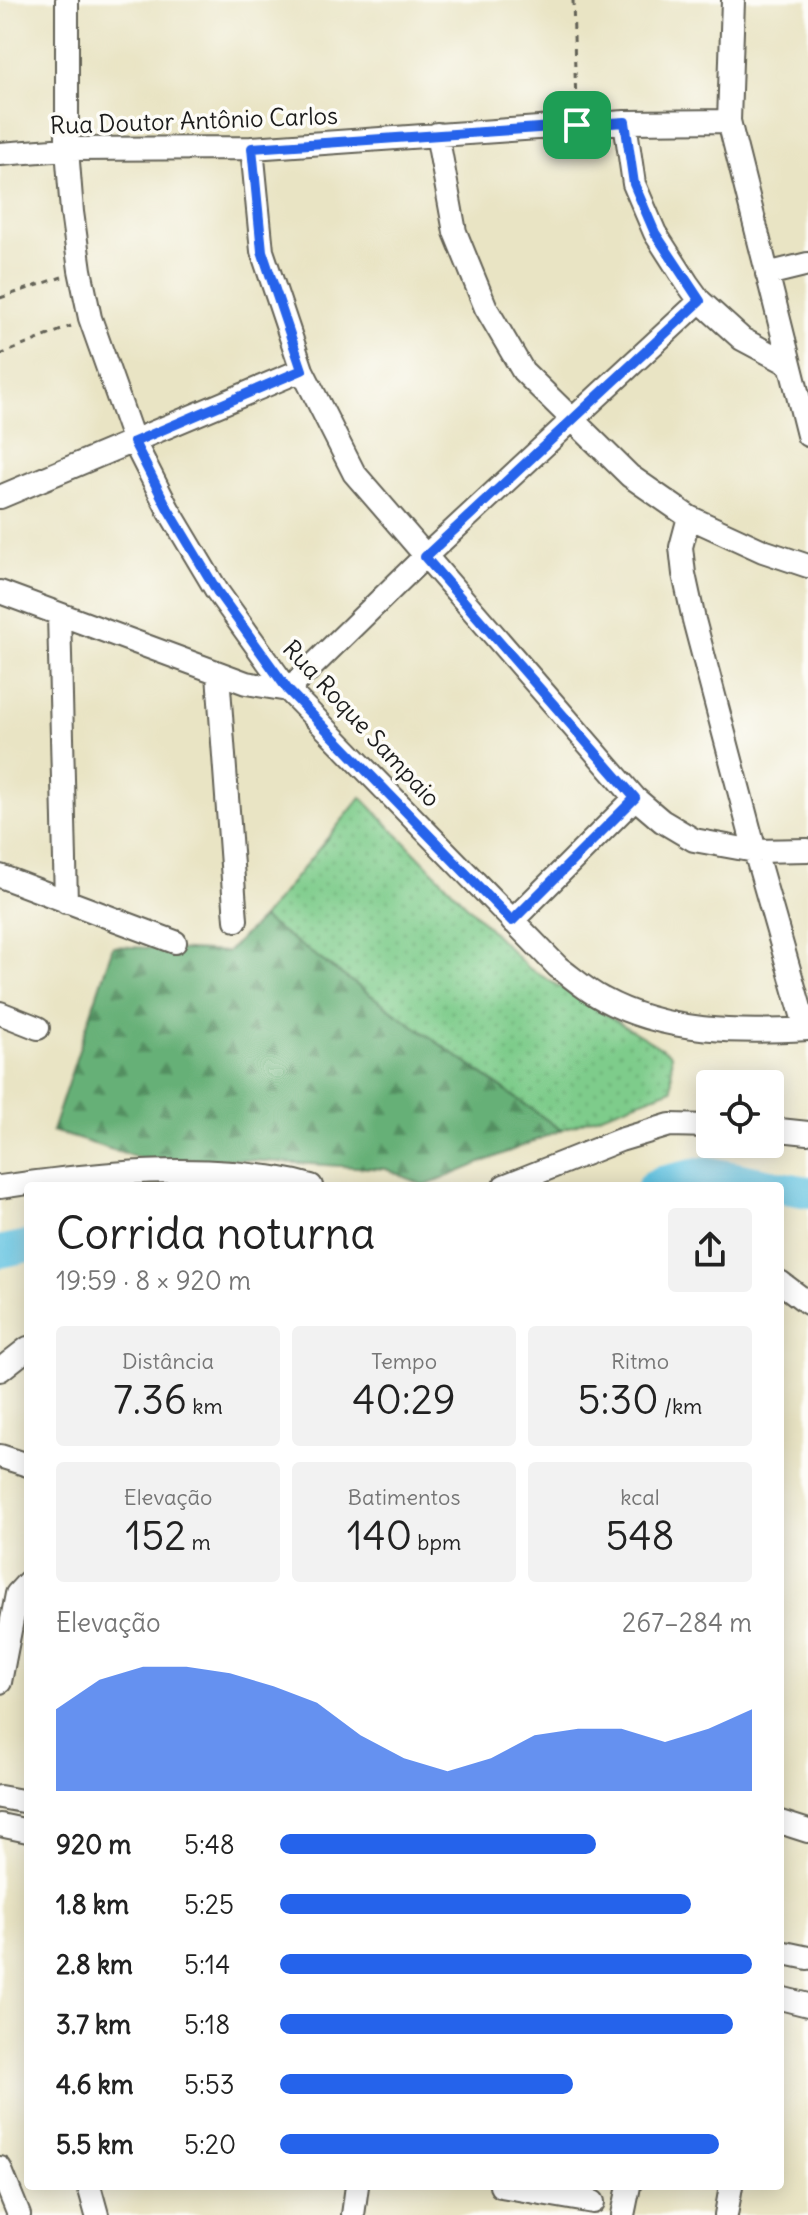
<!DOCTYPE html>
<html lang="pt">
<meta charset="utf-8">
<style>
body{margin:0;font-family:Delius,sans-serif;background:#f2f2f2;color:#222;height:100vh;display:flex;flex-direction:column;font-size:30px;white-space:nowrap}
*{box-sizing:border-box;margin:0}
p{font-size:26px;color:#767676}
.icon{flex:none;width:44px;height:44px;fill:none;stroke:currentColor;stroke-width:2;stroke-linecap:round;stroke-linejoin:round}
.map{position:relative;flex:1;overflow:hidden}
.panel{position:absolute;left:24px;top:1182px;width:760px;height:1008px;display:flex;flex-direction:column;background:#fff;border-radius:8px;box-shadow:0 4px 20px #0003}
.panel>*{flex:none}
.buttons{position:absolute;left:696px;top:1070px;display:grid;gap:16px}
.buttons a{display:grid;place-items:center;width:88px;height:88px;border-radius:8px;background:#fff;box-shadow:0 4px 20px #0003;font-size:40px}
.pin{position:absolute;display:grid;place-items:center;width:68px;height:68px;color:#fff;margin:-34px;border-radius:16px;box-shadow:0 4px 12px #0006}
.round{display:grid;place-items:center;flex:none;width:84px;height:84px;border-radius:8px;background:#f2f2f2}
.summary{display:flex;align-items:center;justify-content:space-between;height:136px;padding:0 32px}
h1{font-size:44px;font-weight:600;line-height:60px}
.figures{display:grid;grid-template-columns:repeat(3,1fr);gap:12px;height:136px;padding:8px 32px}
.figures div{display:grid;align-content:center;border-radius:8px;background:#f2f2f2;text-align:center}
.figures b{font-size:40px;font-weight:600}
.figures small{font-size:22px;font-weight:400}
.figures p{font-size:22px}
.chart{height:224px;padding:16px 32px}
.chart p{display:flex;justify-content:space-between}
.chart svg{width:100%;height:144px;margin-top:8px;fill:#2563eb;opacity:.7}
ul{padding:0 32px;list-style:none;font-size:26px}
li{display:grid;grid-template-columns:128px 96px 1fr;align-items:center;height:60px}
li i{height:20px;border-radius:10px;background:#2563eb}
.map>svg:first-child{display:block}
.grass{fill:url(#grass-dots);stroke:#4d7454;stroke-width:2}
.forest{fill:url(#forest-firs);stroke:#41664a;stroke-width:2}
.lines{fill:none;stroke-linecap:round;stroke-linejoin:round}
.river{stroke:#63c3e1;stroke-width:32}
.minor-casing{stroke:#646257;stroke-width:26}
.path{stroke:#646257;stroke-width:3;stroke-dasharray:6 6;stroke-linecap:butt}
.minor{stroke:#fff;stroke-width:22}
.route-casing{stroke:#fff;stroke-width:16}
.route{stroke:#2563eb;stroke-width:10}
.labels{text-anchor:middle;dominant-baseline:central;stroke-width:7;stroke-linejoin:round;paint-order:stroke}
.street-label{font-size:24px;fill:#1c1c1c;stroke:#fdfcf7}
</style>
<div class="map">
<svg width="808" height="2215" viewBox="0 0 808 2215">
<defs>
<pattern id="grass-dots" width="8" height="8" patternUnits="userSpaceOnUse" patternTransform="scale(2)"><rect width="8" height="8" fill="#7ecc8b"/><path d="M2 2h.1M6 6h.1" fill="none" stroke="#6caf77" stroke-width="1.8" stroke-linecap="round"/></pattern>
<pattern id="forest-firs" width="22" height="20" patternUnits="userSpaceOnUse" patternTransform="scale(2)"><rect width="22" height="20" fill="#66b077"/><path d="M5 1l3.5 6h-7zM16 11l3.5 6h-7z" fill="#538e61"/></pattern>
</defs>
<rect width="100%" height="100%" fill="#fdfcf7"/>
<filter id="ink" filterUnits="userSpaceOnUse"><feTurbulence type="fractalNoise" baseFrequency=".0125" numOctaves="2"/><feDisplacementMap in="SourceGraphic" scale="16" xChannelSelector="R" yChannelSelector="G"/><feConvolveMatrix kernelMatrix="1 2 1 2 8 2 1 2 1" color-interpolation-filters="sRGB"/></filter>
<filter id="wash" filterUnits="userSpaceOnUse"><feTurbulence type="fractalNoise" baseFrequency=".006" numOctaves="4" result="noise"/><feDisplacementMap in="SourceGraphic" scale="32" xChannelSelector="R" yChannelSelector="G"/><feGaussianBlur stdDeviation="1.8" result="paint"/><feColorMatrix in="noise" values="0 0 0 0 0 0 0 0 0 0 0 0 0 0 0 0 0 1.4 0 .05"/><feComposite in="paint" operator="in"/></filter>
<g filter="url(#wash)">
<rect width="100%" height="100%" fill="#e9e4c4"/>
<path class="grass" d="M361,797L527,967L671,1054L672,1089L561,1130L262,918Z"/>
<path class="forest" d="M262,918L561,1130L425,1186L386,1169L232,1159H142L52,1131L113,946L227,952Z"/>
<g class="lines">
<path class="river" d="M653,1186L661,1182L706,1172L776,1186
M780,1187L808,1192
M0,1252L28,1246"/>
</g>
</g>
<g filter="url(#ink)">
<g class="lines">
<defs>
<path id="minor" d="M67,0V149L72,212L80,270L90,318L134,442L168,509L217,591L288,690L558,967C573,978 587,991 603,999C665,1033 740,1033 808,1029
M733,0L729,121L808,435
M625,122L634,184L655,233L687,283L700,301L742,339L789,364
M437,134L455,232L486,308L523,371L630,476L689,517L763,551L808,566
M252,148L262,251L302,370L354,473L635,798L662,821L694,840L755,851L808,850
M0,154L67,149L252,148L625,122L729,121
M767,274L808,264
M0,497L302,370
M689,517L681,547L684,574L694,620L755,851L806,1029
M0,592L246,683L288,690
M59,614L66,902
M218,674L236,920
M288,690L417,564L700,301
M0,876L175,942
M512,921L635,798
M0,1013L38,1028
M770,1129L808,1133
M504,1186L620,1140L670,1125L710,1126
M0,1187C77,1176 154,1167 232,1173C260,1176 284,1178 311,1186
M780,1282L808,1303
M0,1370L28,1348
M0,1456L28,1465
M0,1682L17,1594L28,1582
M0,1797L28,1802
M780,1822L808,1831
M0,1825L28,1831
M780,1952L808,1958
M780,1998L808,2005
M0,2168L19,2215
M89,2186L97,2215
M501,2186L593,2202
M353,2215L357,2186
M623,2215L629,2186
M726,2215L731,2186"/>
</defs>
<use href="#minor" class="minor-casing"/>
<path class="path" d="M573,0L576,106
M0,298L62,277
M0,355L71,326"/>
<use href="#minor" class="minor"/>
</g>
</g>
<g class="lines" filter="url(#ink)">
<defs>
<path id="route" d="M625,122L634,184L655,233L700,301L425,557L635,798L512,921L288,690L217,591L168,509L134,442L302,370L262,251L252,148Z"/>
</defs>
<use href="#route" class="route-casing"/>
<use href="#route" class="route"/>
</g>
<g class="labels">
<g class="street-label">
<text transform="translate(194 120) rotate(-2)">Rua Doutor Antônio Carlos</text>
<text transform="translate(362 723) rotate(47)">Rua Roque Sampaio</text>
</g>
</g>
</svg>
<div class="buttons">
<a><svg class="icon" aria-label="locate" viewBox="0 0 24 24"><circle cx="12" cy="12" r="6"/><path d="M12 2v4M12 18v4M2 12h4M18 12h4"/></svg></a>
</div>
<div class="pin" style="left:577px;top:125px;background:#1e9e55"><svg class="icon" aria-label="arrive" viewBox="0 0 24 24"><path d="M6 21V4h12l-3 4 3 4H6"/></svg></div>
<section class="panel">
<div class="summary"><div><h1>Corrida noturna</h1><p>19:59 · 8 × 920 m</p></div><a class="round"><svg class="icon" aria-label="share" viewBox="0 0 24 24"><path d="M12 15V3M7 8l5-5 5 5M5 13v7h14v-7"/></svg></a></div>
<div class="figures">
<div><p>Distância</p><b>7.36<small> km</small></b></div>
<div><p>Tempo</p><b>40:29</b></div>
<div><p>Ritmo</p><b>5:30<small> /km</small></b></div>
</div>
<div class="figures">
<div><p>Elevação</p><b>152<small> m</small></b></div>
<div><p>Batimentos</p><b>140<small> bpm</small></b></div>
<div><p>kcal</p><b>548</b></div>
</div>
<div class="chart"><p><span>Elevação</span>267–284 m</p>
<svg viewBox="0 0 160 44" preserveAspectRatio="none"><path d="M0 44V19L10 10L20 6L30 6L40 8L50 12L60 17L70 27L80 34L90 38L100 34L110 27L120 25L130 25L140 29L150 25L160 19V44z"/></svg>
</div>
<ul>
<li><b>920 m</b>5:48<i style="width:67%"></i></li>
<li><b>1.8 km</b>5:25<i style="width:87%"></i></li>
<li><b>2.8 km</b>5:14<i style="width:100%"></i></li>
<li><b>3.7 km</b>5:18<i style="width:96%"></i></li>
<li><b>4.6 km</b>5:53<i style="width:62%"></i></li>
<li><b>5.5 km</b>5:20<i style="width:93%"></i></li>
</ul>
</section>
</div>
